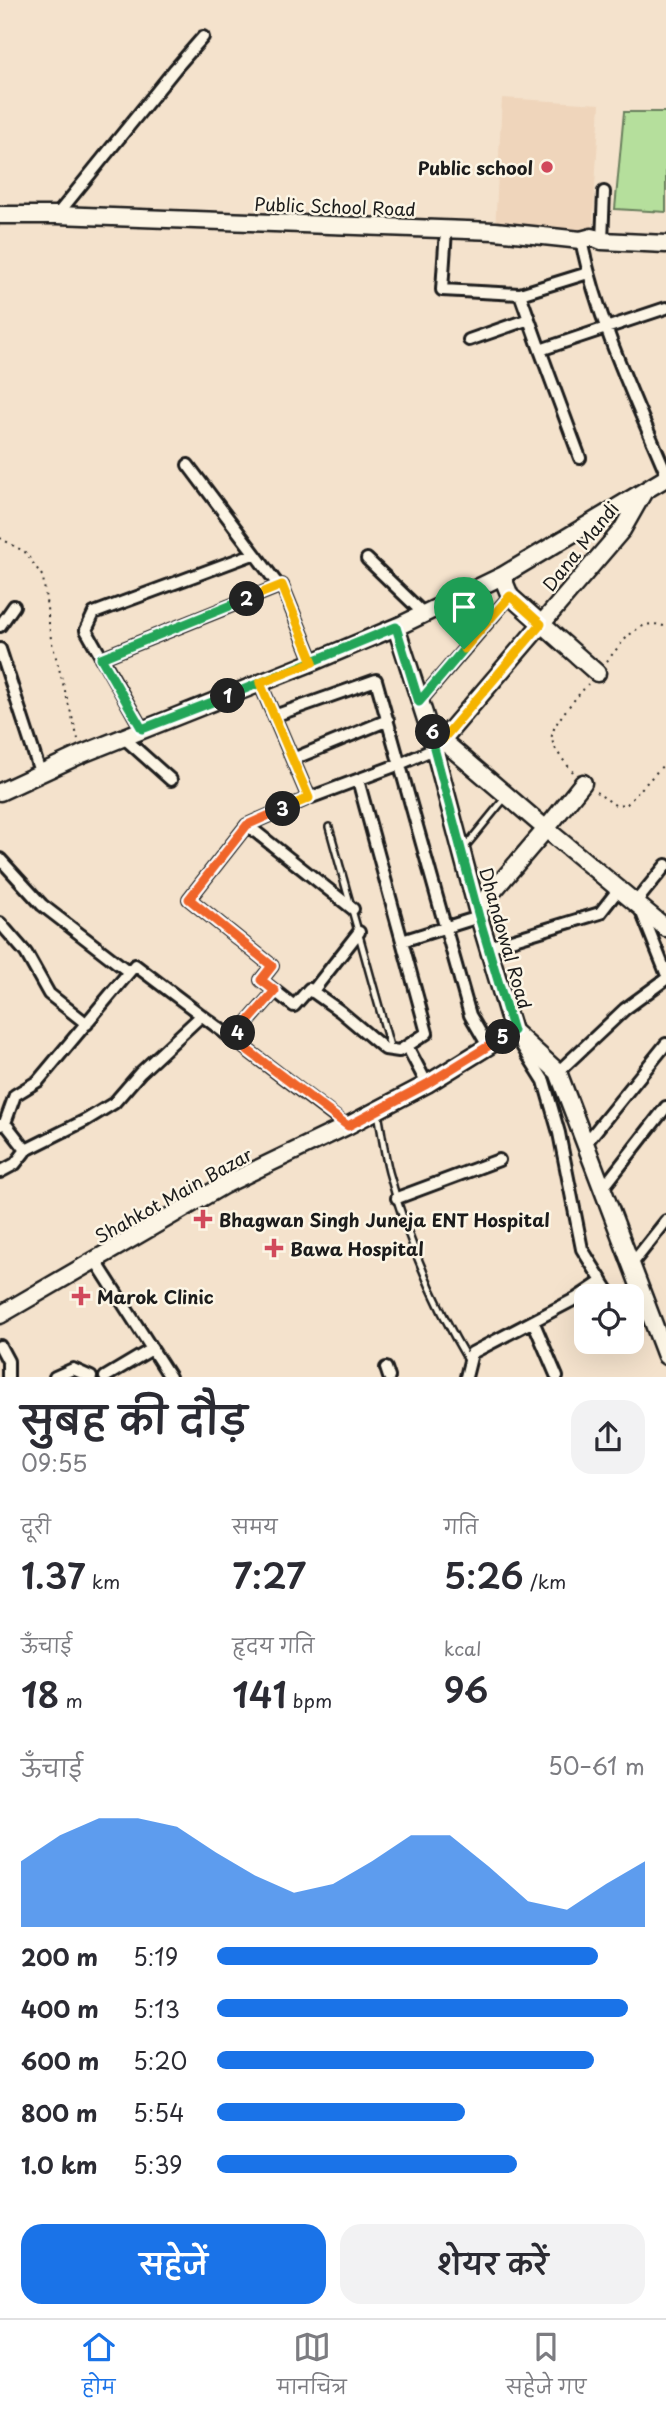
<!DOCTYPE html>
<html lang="hi">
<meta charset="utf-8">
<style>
body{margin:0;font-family:"Playpen Sans","Playpen Sans Deva",sans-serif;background:#f2f2f3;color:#2b2b33;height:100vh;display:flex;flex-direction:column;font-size:26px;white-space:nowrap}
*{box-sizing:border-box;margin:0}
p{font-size:23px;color:#7c7c81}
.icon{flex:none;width:38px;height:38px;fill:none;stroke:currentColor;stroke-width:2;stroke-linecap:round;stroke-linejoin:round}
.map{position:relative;height:1377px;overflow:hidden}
.details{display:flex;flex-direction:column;background:#fff;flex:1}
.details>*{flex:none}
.fabs{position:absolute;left:574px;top:1284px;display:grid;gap:14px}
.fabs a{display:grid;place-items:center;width:70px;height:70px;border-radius:14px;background:#fff;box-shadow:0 7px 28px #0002;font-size:35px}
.pin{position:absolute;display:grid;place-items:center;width:60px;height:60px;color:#fff;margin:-72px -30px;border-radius:50% 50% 50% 0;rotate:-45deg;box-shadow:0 0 7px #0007}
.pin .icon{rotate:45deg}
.km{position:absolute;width:35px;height:35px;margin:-18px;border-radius:50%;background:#222;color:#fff;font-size:19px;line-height:35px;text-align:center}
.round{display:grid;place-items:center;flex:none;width:74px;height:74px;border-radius:21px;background:#f2f2f3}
.summary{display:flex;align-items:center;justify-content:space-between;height:119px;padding:0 21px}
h1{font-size:38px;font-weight:600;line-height:52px}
.figures{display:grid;grid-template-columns:repeat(3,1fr);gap:10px;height:119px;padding:7px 21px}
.figures div{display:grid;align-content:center}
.figures b{font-size:35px;font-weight:600}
.figures small{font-size:19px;font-weight:400}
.figures p{font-size:19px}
.chart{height:196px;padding:14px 21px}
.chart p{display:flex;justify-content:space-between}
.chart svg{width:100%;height:126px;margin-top:7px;fill:#1a73e8;opacity:.7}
.action{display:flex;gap:14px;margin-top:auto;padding:14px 21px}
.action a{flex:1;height:80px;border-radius:21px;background:#1a73e8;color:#fff;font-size:28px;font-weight:600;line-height:80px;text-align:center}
.action a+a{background:#f2f2f3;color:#2b2b33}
ul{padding:0 21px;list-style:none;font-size:23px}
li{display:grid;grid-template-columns:112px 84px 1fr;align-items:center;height:52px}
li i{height:18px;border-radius:9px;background:#1a73e8}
.menu{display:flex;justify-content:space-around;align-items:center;height:98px;border-top:2px solid #e1e1e2;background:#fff;font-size:19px;color:#7c7c81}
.menu a{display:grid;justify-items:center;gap:4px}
.menu .active{color:#1a73e8}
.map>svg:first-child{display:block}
.built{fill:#efd5bb}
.green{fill:#b5df9c;stroke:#687e5c;stroke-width:2}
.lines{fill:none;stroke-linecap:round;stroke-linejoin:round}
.lane-casing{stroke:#1c1c1c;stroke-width:10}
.street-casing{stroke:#1c1c1c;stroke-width:16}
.secondary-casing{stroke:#1c1c1c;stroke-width:21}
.path{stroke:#1c1c1c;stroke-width:2;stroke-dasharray:2 5;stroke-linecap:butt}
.lane{stroke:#fcf5e5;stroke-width:5}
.street{stroke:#fcf5e5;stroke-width:10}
.secondary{stroke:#fcf5e5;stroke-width:16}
.split-1-casing{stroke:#fff;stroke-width:14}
.split-2-casing{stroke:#fff;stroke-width:14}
.split-3-casing{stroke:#fff;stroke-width:14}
.split-4-casing{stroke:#fff;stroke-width:14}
.split-5-casing{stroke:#fff;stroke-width:14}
.split-6-casing{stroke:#fff;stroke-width:14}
.split-7-casing{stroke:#fff;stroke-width:14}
.split-1{stroke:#22a559;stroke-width:9}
.split-2{stroke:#22a559;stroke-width:9}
.split-3{stroke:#f5b400;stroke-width:9}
.split-4{stroke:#f0652b;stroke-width:9}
.split-5{stroke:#f0652b;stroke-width:9}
.split-6{stroke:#22a559;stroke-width:9}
.split-7{stroke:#f5b400;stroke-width:9}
.poi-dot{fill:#d1495b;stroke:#fcf5e5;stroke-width:2.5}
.labels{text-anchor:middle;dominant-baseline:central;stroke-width:5;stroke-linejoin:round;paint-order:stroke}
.poi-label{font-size:18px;font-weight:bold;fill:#1c1c1c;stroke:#fcf5e5;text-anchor:start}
.street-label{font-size:18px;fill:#1c1c1c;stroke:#fcf5e5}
</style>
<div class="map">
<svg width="666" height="1377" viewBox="0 0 666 1377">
<rect width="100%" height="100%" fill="#f4e2cc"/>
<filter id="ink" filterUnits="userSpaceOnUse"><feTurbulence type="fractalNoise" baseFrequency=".0143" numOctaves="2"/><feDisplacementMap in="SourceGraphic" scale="14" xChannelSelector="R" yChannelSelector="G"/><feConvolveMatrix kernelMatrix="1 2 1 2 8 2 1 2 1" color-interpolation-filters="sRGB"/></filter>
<g filter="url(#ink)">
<path class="built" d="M502,98L600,104L592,237L495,231Z"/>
<path class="green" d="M624,112H666V212L615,209Z"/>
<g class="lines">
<defs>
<path id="lane" d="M329,827L391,1050
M465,847L505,798
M378,1113C382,1133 384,1153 389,1172C407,1239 434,1303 469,1362"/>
<path id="street" d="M57,215L175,69L203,37
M446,230L442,290L520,294
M581,240C598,322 634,397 666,473
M602,241L604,192
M588,273L520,294L540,350L666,308
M469,340L529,319
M540,350L580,458
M188,465L279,586
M367,559L424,614
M0,626L14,606
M0,649L40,772
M101,658L282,585L313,662
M260,683L309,798
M419,702L510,596
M274,716L376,680L470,1015L488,1046
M142,729L86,630L94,613L253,554
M123,737L171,780
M293,759L388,720
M358,780L402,941
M247,825L353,909
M0,859L42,905L129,972
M635,903L666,865
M640,908L666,973
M0,923L26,953L49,994L87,1024
M488,947L600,913L618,890
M275,991L294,1006L309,989L340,1011L385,1049L399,1051L407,1046
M312,992L359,932
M522,1046L544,1081L559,1133L582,1249L612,1297
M558,1072L625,1009L666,979
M427,1084L407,1046L427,1033L402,941L479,917
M5,1123L15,1095L38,1081L135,965L233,1039
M0,1125L5,1123L26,1150L86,1120L114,1103L140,1073L201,1016
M347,1126L233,1039L275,991L261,980L272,966L189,899L247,825L309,798L400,764L434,749
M586,1143L666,1044
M0,1172L15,1164L26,1150
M603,1188L666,1107
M397,1198L499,1160
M95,1260L170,1377
M631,1265L666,1221
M533,1321L557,1377
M0,1346L8,1361V1377
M386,1368L389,1377
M55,1377L73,1369L91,1377
M105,1377L152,1349
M466,1377L472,1353L577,1298L601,1282"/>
<path id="secondary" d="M0,215H57L495,231L581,240L592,237L602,241L666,244
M502,576L510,596L597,673
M396,627L429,729L479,917L513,1031L558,1072L666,1356
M583,783L546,829L442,740L622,530L643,493
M0,792L82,754L313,662L403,624L502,576L666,478
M477,910L546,829L666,928
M0,1315L224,1185L347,1126L427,1084L513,1031"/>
</defs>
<use href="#lane" class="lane-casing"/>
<use href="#street" class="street-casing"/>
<use href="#secondary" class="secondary-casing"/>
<path class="path" d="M0,538L25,552L43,577L51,639L78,739
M607,661C622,643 639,615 666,627
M573,772C566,763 554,751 552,739C549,726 579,695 588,684
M596,792L615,805L627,804L666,762"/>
<use href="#lane" class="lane"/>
<use href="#street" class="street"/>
<use href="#secondary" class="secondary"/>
</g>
</g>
<g class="lines" filter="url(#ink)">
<defs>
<path id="split-1" d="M228,696L396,627L419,702L464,649"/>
<path id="split-2" d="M228,696L142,729L101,658L247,599"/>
<path id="split-3" d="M247,599L282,585L313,662L260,683L309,798L283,809"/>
<path id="split-4" d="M238,1033L275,991L261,980L272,966L189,899L247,825L283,809"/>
<path id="split-5" d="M238,1033L233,1039L348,1126L427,1084L503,1037"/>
<path id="split-6" d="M433,732L429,729L479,917L513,1031L503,1037"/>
<path id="split-7" d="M433,732L442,740L541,624L510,596L464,649"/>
</defs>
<use href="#split-1" class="split-1-casing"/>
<use href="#split-2" class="split-2-casing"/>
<use href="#split-3" class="split-3-casing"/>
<use href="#split-4" class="split-4-casing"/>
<use href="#split-5" class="split-5-casing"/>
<use href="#split-6" class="split-6-casing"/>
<use href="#split-7" class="split-7-casing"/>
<use href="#split-1" class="split-1"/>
<use href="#split-2" class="split-2"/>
<use href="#split-3" class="split-3"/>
<use href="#split-4" class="split-4"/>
<use href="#split-5" class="split-5"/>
<use href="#split-6" class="split-6"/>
<use href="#split-7" class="split-7"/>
</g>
<g class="poi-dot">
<circle cx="547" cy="167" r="7"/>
<path d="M199.5 1208.5h7v7h7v7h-7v7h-7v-7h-7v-7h7z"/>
<path d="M270.5 1237.5h7v7h7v7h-7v7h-7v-7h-7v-7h7z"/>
<path d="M77.5 1285.5h7v7h7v7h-7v7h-7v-7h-7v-7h7z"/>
</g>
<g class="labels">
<g class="poi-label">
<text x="533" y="167" text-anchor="end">Public school</text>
<text x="219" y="1219">Bhagwan Singh Juneja ENT Hospital</text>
<text x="290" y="1248">Bawa Hospital</text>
<text x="97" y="1296">Marok Clinic</text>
</g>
<g class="street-label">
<text transform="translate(335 206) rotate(2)">Public School Road</text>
<text transform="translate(580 546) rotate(-51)">Dana Mandi</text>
<text transform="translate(506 938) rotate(74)">Dhandowal Road</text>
<text transform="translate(173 1195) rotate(-29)">Shahkot Main Bazar</text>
</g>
</g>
</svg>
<div class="fabs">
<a><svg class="icon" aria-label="locate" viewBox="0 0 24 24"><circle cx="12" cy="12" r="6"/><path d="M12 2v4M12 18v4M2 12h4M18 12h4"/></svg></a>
</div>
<div class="pin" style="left:464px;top:649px;background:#1e9e55"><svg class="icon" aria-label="arrive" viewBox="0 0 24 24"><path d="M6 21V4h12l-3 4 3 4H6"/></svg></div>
<b class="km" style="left:228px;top:696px">1</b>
<b class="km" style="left:247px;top:599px">2</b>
<b class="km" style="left:283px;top:809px">3</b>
<b class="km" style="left:238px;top:1033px">4</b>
<b class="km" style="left:503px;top:1037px">5</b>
<b class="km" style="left:433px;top:732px">6</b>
</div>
<section class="details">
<div class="summary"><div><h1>सुबह की दौड़</h1><p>09:55</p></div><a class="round"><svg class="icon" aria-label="share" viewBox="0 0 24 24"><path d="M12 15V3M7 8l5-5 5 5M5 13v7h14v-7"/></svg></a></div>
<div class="figures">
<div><p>दूरी</p><b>1.37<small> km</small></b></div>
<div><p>समय</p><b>7:27</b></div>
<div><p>गति</p><b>5:26<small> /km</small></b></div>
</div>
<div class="figures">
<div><p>ऊँचाई</p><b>18<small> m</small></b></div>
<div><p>हृदय गति</p><b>141<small> bpm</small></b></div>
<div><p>kcal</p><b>96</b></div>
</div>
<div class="chart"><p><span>ऊँचाई</span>50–61 m</p>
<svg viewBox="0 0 160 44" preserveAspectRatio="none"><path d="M0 44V21L10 12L20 6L30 6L40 9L50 18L60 26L70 32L80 29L90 21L100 12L110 12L120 23L130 35L140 38L150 29L160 21V44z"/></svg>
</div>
<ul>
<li><b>200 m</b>5:19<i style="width:89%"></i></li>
<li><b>400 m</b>5:13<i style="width:96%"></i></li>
<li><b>600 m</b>5:20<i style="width:88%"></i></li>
<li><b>800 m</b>5:54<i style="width:58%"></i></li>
<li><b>1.0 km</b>5:39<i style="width:70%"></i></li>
</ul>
<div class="action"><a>सहेजें</a><a>शेयर करें</a></div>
</section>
<nav class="menu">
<a class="active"><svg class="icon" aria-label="home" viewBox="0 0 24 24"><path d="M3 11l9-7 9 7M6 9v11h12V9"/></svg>होम</a>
<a><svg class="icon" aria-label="map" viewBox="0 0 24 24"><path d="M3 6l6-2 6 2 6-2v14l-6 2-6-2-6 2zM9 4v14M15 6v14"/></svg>मानचित्र</a>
<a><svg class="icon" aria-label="saved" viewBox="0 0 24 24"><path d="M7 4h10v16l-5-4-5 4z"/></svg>सहेजे गए</a>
</nav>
